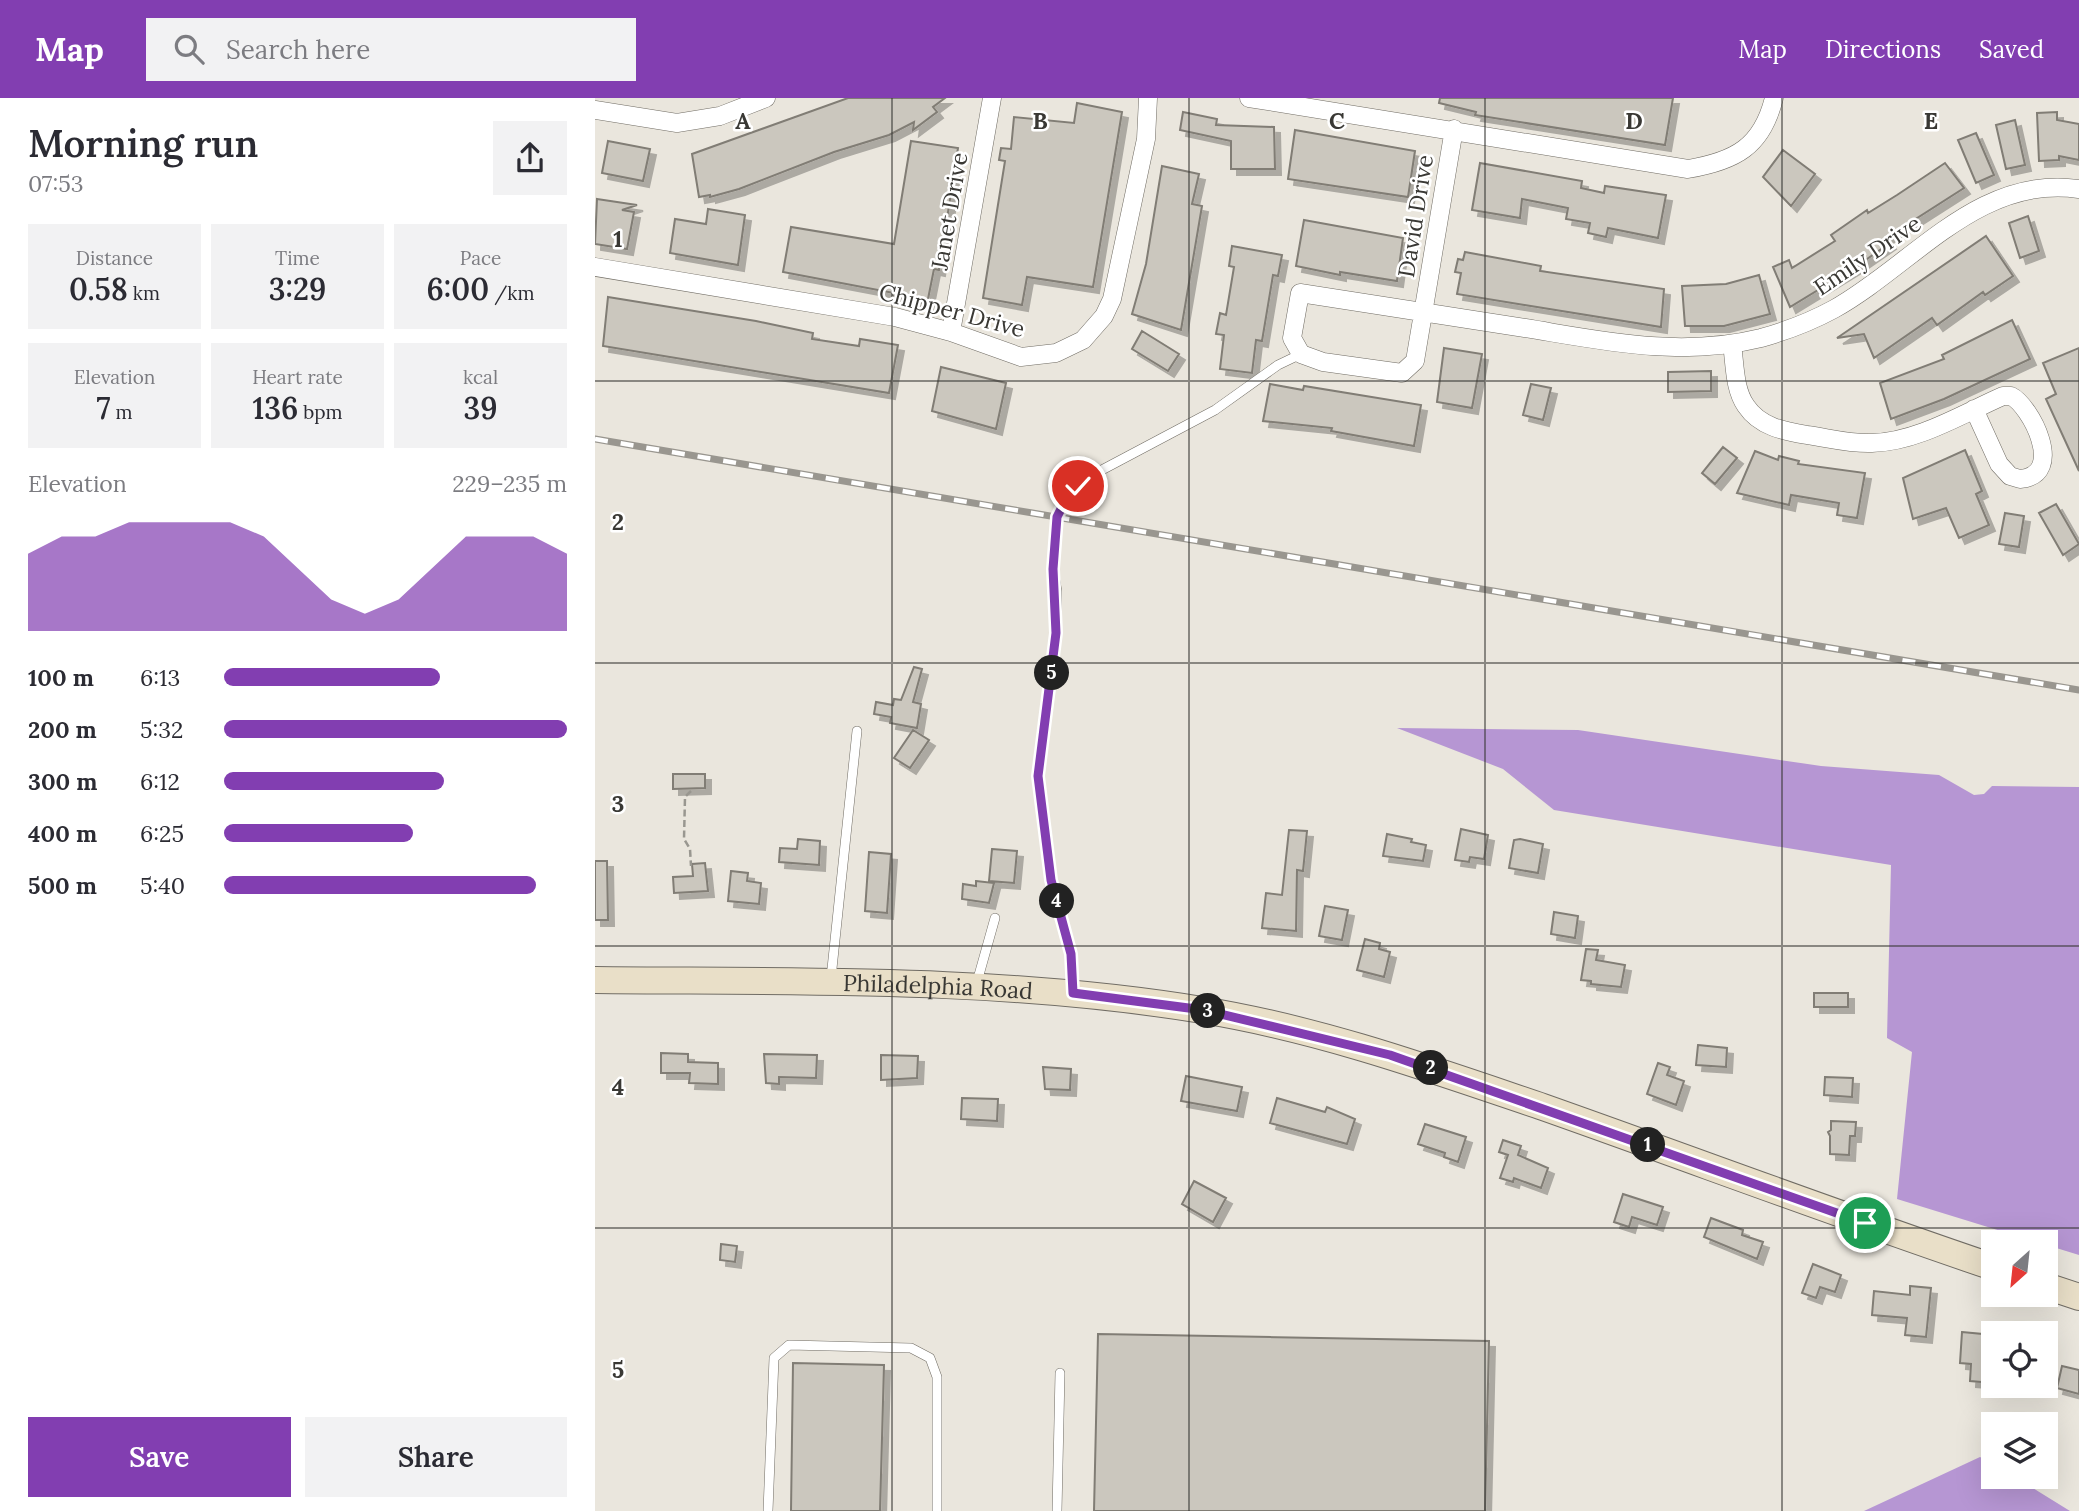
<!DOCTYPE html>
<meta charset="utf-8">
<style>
body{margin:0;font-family:Lora,serif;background:#f2f2f3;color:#2b2b33;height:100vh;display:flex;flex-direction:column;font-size:26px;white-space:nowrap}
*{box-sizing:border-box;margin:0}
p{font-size:23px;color:#7c7c81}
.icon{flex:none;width:38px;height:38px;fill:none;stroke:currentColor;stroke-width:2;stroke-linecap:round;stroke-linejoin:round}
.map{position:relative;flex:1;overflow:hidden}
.sheet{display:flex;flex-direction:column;background:#fff;width:595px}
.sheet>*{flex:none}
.needle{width:46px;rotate:207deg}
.buttons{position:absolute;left:1386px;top:1132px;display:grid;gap:14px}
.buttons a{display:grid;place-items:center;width:77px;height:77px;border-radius:0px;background:#fff;box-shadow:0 7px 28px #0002;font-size:35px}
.pin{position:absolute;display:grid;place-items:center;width:60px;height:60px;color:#fff;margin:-30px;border:4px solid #fff;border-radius:50%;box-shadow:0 2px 7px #0007}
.km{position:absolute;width:35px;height:35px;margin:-18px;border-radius:50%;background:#222;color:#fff;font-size:19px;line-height:35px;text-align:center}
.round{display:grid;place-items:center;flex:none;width:74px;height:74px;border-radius:0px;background:#f2f2f3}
.head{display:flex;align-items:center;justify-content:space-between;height:119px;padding:0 28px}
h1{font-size:38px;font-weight:600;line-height:52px}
.metrics{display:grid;grid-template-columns:repeat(3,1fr);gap:10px;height:119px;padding:7px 28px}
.metrics div{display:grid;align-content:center;border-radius:0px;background:#f2f2f3;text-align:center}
.metrics b{font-size:30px;font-weight:600}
.metrics small{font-size:19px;font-weight:400}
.metrics p{font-size:19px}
.chart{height:196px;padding:14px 28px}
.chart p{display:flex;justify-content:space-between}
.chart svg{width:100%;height:126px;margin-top:7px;fill:#823eb1;opacity:.7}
.primary-button{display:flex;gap:14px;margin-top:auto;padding:14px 28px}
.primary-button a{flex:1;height:80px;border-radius:0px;background:#823eb1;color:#fff;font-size:28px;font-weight:600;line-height:80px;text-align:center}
.primary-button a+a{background:#f2f2f3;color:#2b2b33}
ul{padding:0 28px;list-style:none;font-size:23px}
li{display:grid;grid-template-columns:112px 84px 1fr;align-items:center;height:52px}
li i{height:18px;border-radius:9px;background:#823eb1}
header{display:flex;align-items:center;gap:42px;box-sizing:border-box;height:98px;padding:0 35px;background:#823eb1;color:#fff}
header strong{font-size:33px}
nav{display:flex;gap:38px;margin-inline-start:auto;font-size:24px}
.search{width:490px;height:63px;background:#f2f2f3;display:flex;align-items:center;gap:18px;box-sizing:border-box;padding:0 24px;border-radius:0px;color:#7c7c81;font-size:26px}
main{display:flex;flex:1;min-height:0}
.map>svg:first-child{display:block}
.forest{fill:#b696d3}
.building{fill:#cbc7be;stroke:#817d75;stroke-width:2;filter:url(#shadow)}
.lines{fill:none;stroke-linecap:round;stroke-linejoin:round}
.service-casing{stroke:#706c64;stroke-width:10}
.minor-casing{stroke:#706c64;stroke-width:19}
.secondary-casing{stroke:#706c64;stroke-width:28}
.path{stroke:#999790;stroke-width:2.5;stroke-dasharray:7 3.5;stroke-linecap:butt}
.service{stroke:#fff;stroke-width:9}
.minor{stroke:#fff;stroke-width:18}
.secondary{stroke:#e9dfc8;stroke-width:26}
.rail-casing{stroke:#99968f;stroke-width:7}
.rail{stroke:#fff;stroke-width:4.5;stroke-dasharray:13;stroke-linecap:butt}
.route-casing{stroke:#fff;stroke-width:14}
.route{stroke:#823eb1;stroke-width:9}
.grid{fill:none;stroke:#393834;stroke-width:2;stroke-opacity:0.55}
.labels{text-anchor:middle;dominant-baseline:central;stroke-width:5;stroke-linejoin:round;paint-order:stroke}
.street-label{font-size:23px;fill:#393834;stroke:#fff}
.grid-label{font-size:23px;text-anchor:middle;font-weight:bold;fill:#393834;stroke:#fff;stroke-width:5;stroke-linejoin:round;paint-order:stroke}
</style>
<header>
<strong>Map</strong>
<div class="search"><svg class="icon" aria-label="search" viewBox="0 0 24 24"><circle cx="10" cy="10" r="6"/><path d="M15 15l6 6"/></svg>Search here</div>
<nav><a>Map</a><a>Directions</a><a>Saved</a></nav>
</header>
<main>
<section class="sheet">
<div class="head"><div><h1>Morning run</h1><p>07:53</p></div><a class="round"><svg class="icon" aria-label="share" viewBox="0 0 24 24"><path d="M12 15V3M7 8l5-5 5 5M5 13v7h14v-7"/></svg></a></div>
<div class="metrics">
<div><p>Distance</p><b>0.58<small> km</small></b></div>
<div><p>Time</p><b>3:29</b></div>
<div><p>Pace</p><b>6:00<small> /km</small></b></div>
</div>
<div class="metrics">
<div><p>Elevation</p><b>7<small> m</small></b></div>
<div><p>Heart rate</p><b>136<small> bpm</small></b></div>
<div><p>kcal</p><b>39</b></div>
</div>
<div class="chart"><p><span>Elevation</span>229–235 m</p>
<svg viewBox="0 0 160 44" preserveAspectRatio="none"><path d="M0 44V17L10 11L20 11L30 6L40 6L50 6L60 6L70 11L80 22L90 33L100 38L110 33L120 22L130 11L140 11L150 11L160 17V44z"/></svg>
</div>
<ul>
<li><b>100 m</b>6:13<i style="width:63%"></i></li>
<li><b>200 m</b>5:32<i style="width:100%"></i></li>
<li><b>300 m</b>6:12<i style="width:64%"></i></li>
<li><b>400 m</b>6:25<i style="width:55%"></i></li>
<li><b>500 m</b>5:40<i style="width:91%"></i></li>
</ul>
<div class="primary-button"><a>Save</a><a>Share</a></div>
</section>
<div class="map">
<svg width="1484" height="1413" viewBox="0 0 1484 1413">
<defs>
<filter id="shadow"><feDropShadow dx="6" dy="6" stdDeviation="0" flood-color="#0004"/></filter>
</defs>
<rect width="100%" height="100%" fill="#eae6dd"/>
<path class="forest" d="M802,630L983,632L1226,668L1344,677L1379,697L1389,696L1397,688L1484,689V1157L1302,1101L1317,954L1292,940L1296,767L959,712L908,671Z
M1385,1359L1398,1366V1379H1420L1475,1413H1269Z"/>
<path class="building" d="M253,0H350L338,9L342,14L318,32L319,24L294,37L239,54L144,91L115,99V97L104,99L97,56Z
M845,0H1078L1070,47L880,17L881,14L844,5Z
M482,5L527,14L498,189L432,179L427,207L388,200L410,63L404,62L406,50L416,51L419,19L479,25Z
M588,14L622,21L621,27L679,29L680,71H636V43L585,32Z
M1462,14V22L1484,26V62L1464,58V62L1444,63L1442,15Z
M1420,22L1430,67L1411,71L1401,27Z
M700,32L820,53L813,99L693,81Z
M1381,35L1399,77L1381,85L1363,42Z
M13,43L55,51L48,83L7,75Z
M316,43L363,50L344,172L339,171L332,206L298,199L299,195L188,174L196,129L299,146Z
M1188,52L1220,76L1196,108L1168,79Z
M885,65L987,83L986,90L1009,95L1010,88L1071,97L1063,140L1013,130L1011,139L993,135L995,125L971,121L973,110L927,101L925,120L877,112Z
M1350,65L1369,90L1291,140L1295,145L1259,170L1195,209L1178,169L1194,162L1197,170L1240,143L1236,137L1272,112L1273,115L1302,97Z
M567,68L604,76L597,106L607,108L586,232L537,216L551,166Z
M2,101L42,107L27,112L39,114L32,151L0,146Z
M113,111L150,117L143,167L75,155L80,121L111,126Z
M1433,118L1444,153L1425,160L1414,125Z
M709,122L808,140L802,183L745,174V177L701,168Z
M1391,138L1418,178L1390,197L1388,194L1342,227L1337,220L1279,260L1269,236L1242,240Z
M637,148L687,157L683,178L678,177L667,243L661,242L657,275L625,271L629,237L621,236L625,215L631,217L639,169L634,168Z
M870,154L946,168L945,173L1069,191L1066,229L862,196L866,175L860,174L863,161L868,162Z
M1164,177L1175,216L1129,228H1090L1087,188L1131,186Z
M13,199L161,223L218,235L217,241L264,248L265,241L303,247L294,295L8,248Z
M1417,222L1435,261L1349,301L1296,321L1285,285L1349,261L1347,257Z
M547,233L584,256L573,273L537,251Z
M849,250L887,256L877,310L842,304Z
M1484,250V373L1451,301L1461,296L1448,265Z
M346,269L411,285L401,331L337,313Z
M1116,273V293L1073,294V274Z
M675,286L708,292L709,288L826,307L819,348L736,333L737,330L668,323Z
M936,286L956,290L948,322L928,317Z
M1128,349L1142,360L1120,386L1107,375Z
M1370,352L1387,393L1381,396L1394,427L1364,440L1351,410L1318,421L1308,380Z
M1160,353L1183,362L1184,358L1204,363L1203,366L1270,375L1262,420L1242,417L1244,405L1196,397L1194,407L1142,395Z
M1461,406L1484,446L1468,457L1444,415Z
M1410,415L1429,418L1424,449L1404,446Z
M319,569L327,571L318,604L326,606L322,630L295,625L296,619L279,616L281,604L298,607L299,601L306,602Z
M318,632L334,642L315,670L299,660Z
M78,676H110V690L78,691Z
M866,731L893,737L889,761L875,759L874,764L860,762Z
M694,732L712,733L708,773L702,772L701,833L667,830L671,795L687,797Z
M792,736L817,741L816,744L831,747L828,763L788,758Z
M203,741L225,743L224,767L184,764L185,750L202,751Z
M925,741L948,746L943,775L914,770L919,742Z
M397,751L422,753L419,785L394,783Z
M274,754L296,756L292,815L270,813Z
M0,763H12L13,822H0Z
M110,765L113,793L79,795L78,779L98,778L97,766Z
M136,773L153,775L152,783L166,785L164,806L133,803Z
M381,783L399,785L394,805L367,801L368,786L381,788Z
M730,808L753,812L747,842L724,838Z
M959,814L983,818L980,840L956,836Z
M770,841L785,845L784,851L795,854L789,879L762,872Z
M991,851L1003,852L1001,862L1030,867L1026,889L996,886V883L986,882Z
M1219,895H1253V909H1219Z
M1103,947L1132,950L1131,969L1101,967Z
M66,955L93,956V964L123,965V986L94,985L95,975H66Z
M169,956L222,957L221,980L184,979V986L171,985Z
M286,957L323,958L322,980L286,982Z
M1063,965L1075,969L1072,977L1089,983L1081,1007L1052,996Z
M448,969L476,971L475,992L450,991Z
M591,978L647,989L642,1013L586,1003Z
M1230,979L1258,980L1257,999L1229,997Z
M367,1000L403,1001L402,1023L366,1021Z
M682,1000L730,1014L732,1009L760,1021L752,1046L675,1025Z
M1236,1023L1261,1024L1260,1038H1255L1254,1057L1235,1056V1038L1233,1034L1236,1032Z
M830,1026L871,1039L863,1064L849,1059L850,1055L823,1046Z
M908,1042L926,1048L923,1057L953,1070L946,1090L919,1080L918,1084L905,1080L913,1057L904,1054Z
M599,1083L631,1100L618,1124L587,1106Z
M1028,1096L1068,1109L1062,1127L1037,1119L1034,1129L1019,1124Z
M1116,1120L1148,1132L1147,1137L1168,1144L1162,1161L1109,1139Z
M126,1146L142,1148L140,1164L125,1162Z
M1218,1166L1246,1177L1240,1194L1225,1189L1221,1200L1207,1195Z
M1315,1188L1336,1190L1331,1239L1310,1237L1312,1220L1277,1217L1279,1193L1315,1197Z
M1367,1234L1398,1237V1285L1375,1283L1376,1266L1365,1265Z
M503,1236L894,1243L890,1413H499Z
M198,1265L289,1267L285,1413H196Z
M1467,1268L1484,1272V1296L1462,1290Z"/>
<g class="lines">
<defs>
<path id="service" d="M236,880L262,633
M382,884L400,820
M477,893L476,856L456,782L443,678L461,535L462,493L458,471L462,419L471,400L503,374L620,312L683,267L706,256
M173,1413L179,1260L194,1247L316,1250L335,1260L342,1279V1413
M462,1413L465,1275"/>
<path id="minor" d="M654,0L1093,71C1140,63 1167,49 1179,0
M0,12L82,25L125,18L171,0
M859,31L820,263L807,275L728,264L706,256L697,240L705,195C780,206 855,218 930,230C1010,243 1085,260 1166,240C1191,233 1217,223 1239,211C1318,167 1384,76 1484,91
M0,169L300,219L356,234L426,259L461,255L488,242L509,218L517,201L551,41L553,0
M356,234L397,0
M1137,246C1140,266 1139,291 1151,308C1165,329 1189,333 1212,337C1234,340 1255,346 1277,345C1322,344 1367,316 1408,298H1416C1435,307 1472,377 1425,381L1415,378L1404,366L1379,311"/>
<g id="secondary">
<path id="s1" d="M0,882C202,884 407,879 607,912C724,931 836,971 948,1009C1098,1062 1247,1118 1398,1169"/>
<path d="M1451,1188L1484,1199"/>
</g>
</defs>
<use href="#service" class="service-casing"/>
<use href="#minor" class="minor-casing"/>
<use href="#secondary" class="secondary-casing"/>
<path class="path" d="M96,693L90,699L89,741L95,751L96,768"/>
<use href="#service" class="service"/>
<use href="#minor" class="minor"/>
<use href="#secondary" class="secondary"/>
<defs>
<path id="rail" d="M0,341L1484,592"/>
</defs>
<use href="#rail" class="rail-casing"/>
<use href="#rail" class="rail"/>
</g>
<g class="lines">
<defs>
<path id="route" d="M483,388L471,401L462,419L458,471L461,535L443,678L456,782L476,856L478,895L609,912L795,957L1270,1125"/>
</defs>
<use href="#route" class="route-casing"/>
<use href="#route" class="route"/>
</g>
<path class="grid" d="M297,0V1413M594,0V1413M890,0V1413M1187,0V1413M0,283H1484M0,565H1484M0,848H1484M0,1130H1484"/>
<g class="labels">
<g class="street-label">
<text transform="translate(354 113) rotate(-80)">Janet Drive</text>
<text transform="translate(820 118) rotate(-81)">David Drive</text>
<text transform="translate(1272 157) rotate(-34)">Emily Drive</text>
<text transform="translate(357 212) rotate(15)">Chipper Drive</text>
<text stroke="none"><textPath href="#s1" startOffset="343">Philadelphia Road</textPath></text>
</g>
</g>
<g class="grid-label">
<text x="148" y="31">A</text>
<text x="445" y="31">B</text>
<text x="742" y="31">C</text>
<text x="1039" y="31">D</text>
<text x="1336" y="31">E</text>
<text x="23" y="149">1</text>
<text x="23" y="432">2</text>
<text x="23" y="714">3</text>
<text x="23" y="997">4</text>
<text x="23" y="1280">5</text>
</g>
</svg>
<div class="buttons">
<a><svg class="needle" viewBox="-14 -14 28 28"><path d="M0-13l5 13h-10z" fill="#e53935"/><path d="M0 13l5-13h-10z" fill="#7c7c81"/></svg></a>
<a><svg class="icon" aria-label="locate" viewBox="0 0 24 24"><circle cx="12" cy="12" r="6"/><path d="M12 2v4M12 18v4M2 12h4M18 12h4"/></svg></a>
<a><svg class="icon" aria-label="layers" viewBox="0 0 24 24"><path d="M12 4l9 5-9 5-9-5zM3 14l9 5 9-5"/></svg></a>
</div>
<div class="pin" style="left:1270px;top:1125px;background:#1e9e55"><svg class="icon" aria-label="arrive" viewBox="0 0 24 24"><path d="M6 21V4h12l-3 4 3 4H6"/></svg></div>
<div class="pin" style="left:483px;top:388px;background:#d93025"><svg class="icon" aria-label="check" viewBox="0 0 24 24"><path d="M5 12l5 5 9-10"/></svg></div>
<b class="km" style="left:1053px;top:1047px">1</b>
<b class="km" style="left:836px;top:970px">2</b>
<b class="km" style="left:613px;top:913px">3</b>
<b class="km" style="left:462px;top:803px">4</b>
<b class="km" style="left:457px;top:575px">5</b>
</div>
</main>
